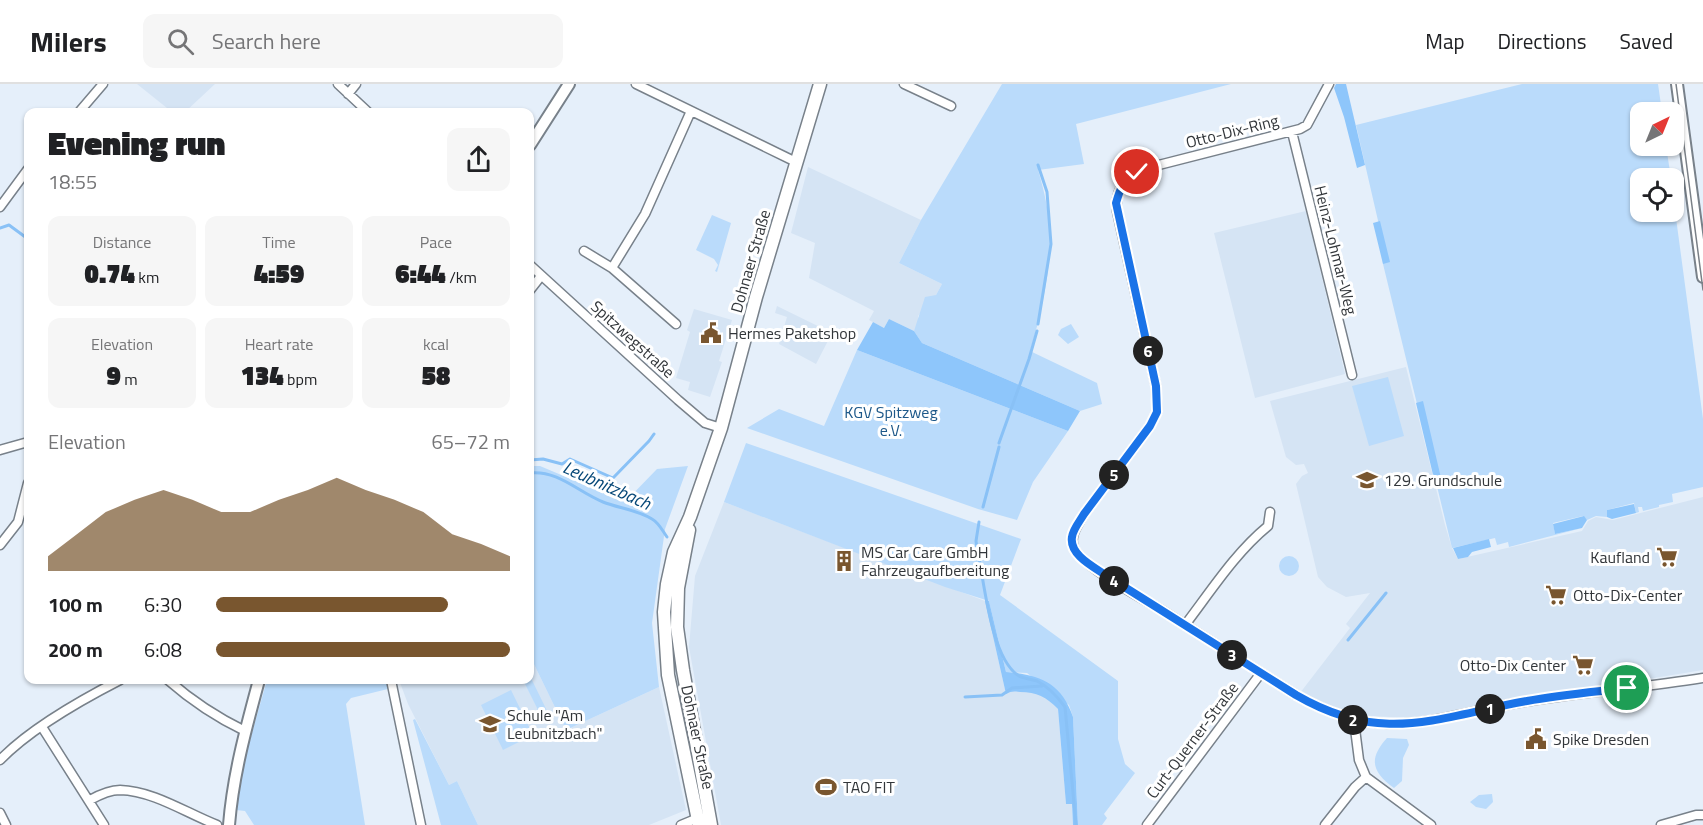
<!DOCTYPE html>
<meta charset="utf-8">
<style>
body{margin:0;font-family:"Titillium Web",sans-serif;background:#f6f6f6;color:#202124;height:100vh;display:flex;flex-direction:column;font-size:22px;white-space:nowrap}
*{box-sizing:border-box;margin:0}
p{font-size:20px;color:#757577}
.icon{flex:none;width:33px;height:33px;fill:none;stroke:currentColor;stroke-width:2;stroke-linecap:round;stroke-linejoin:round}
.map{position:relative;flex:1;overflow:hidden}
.details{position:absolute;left:24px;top:24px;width:510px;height:576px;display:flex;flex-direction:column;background:#fff;border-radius:12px;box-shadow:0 2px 4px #0004}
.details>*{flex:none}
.needle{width:39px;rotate:43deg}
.controls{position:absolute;left:1630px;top:18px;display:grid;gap:12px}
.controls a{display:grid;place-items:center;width:54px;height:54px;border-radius:12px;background:#fff;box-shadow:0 2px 4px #0004;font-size:30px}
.pin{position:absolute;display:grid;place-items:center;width:51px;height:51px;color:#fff;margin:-26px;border:3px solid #fff;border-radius:50%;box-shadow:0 2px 6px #0007}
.km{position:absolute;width:30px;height:30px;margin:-15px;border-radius:50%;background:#222;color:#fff;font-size:16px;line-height:30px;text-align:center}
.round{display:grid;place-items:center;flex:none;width:63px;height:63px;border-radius:12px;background:#f6f6f6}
.headline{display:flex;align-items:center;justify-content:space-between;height:102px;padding:0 24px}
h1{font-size:33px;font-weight:800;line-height:45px}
.metrics{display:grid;grid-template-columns:repeat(3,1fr);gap:9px;height:102px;padding:6px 24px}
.metrics div{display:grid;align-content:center;border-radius:12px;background:#f6f6f6;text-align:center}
.metrics b{font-size:26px;font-weight:800}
.metrics small{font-size:16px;font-weight:400}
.metrics p{font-size:16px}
.chart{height:168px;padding:12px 24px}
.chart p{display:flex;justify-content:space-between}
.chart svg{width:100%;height:108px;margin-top:6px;fill:#79562f;opacity:.7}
ul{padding:0 24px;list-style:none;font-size:20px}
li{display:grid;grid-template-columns:96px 72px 1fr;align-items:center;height:45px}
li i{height:15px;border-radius:8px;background:#79562f}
header{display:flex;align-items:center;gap:36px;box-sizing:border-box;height:84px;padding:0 30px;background:#fff;border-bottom:2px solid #e0e0e0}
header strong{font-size:28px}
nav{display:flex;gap:33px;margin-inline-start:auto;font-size:21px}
.search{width:420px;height:54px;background:#f6f6f6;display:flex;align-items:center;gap:15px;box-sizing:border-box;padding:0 21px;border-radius:12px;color:#757577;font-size:22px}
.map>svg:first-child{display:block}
.built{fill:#d5e4f4}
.green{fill:#badbfb}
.forest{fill:#8ec6fb}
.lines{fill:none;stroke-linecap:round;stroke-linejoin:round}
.stream{stroke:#89c1f6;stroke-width:3}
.minor-casing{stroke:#78818a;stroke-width:11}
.tertiary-casing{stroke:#78818a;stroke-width:14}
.secondary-casing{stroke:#78818a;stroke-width:15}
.minor{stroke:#fff;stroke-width:8}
.tertiary{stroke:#fff;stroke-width:10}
.secondary{stroke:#fff;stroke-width:12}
.tram{stroke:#7a8087;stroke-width:1.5}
.route-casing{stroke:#fff;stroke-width:12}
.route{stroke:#1a73e8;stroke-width:8}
.labels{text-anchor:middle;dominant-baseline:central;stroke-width:6;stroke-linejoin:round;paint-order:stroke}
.street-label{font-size:16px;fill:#32363a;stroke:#fff}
.poi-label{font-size:16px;fill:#32363a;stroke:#fff;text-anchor:start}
.park-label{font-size:16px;fill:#1d5889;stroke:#fff}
.water-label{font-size:18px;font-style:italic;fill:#074878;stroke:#fff}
</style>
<header>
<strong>Milers</strong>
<div class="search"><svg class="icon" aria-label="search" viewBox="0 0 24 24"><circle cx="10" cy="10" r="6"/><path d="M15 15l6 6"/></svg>Search here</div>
<nav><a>Map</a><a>Directions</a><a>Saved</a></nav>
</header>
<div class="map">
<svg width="1703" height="741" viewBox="0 0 1703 741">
<rect width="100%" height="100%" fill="#e5effa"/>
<path class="built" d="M137,0H215L185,28H172Z
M808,83L921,136L899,179L942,200L936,211L918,232V239L914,247L889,235L884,244L869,236L874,227L809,194L815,159L791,149Z
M1306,127L1345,290L1255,314L1214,149Z
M777,222L832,249L816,280L779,260L787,233L775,229Z
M694,225L732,236L719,277L722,278L710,313L688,306L690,298L676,294L690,248L687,246Z
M1406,283L1445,441L1452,464L1458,475L1582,447L1588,437L1596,433L1613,436L1703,413V586L1410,634L1350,631L1327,624L1300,609L1350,544L1346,540L1370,509L1346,513L1327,503L1318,493L1296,400L1302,392L1308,389L1304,380L1296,381L1286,373L1270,317Z
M724,418L985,517L1006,610L1010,607L1034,608L1048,615L1058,625L1066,720H1072L1073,741H721L689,563L695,492Z
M530,572L566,646L659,603L686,726L649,741H478L457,697L449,701L408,620L399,596H530Z"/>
<path class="green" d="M1002,0H1231L1076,40L1084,80L1038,86C1045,109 1052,140 1050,165C1048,198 1040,235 1030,267L1097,299L1102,320L1080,327L922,259L914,247L925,213L936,211L942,200L899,179L921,136Z
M1522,0H1658L1662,28H1641V62H1666L1671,94H1641V128H1674V119L1703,335V403L1672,410L1673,418L1659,421V423L1643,427L1642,423H1638L1639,428L1636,429L1634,419L1607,426V433L1596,432L1587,436L1583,432L1553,439L1555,450L1582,444L1509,463L1508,458L1497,461L1495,454L1452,464L1383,180L1379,141L1356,41Z
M712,131L731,139L717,188L715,187L718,181L714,175L696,166Z
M1071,240L1079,253L1068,260L1058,251L1061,245Z
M857,266L1068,347L1033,398L1017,436L978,425L747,344L779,325L824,342Z
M1388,293L1404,352L1369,362L1352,302Z
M746,359L1021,455L1000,511L1118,597V655L1125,680L1135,689L1104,730L1107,734L1102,741H1078L1073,633L1069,621L1027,589L1006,588L989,517L945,503L724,418Z
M530,382H540L625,418L657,385L688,382L665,445L652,539L659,603L566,646L530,572Z
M1279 482a10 10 0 1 1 20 0a10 10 0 1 1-20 0Z
M530,592L550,633L543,636L523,596H530Z
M267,596H391L392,604L351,614L346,620L365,741H254L245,727L236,726L240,691Z
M511,606L533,651L503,666L481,621Z
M415,635L449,701L457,697L478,741H441L413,636Z
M1387,654L1407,655L1409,661L1403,674L1402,697L1394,704C1372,688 1368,675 1387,654Z
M1492,710L1493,718L1486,725L1476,723L1470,718L1479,711Z"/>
<path class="forest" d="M1336,0H1346L1365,81L1357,84L1344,33L1334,4Z
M1380,137L1390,178L1383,180L1373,139Z
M889,235L914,247L922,259L1080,327L1068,347L857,266L873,238L884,244Z
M1423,317L1441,394L1434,395L1416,319Z
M1634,420L1636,429L1612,435L1607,433V426Z
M1584,432L1587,436L1582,444L1555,450L1553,440Z
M1489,455L1491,463L1472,468L1468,473L1458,475L1453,464Z
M985,517H989L1006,588C1039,591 1061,598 1073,633L1078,741H1073L1072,720H1066L1058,625C1046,613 1037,608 1020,608C1014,607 1011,607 1006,610Z"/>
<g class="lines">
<path class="stream" d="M1038,81L1047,108L1051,160L1038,240
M0,144L9,141L28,155
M999,359L1029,275L1037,247
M530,376L543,375L562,380L570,375L613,394L649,357L654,350
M530,389C558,386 578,408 603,418C618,424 638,426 652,435C659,439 662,446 667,453
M983,423L999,363
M978,471L976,457L979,438
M979,474C985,505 992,575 1019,592C1024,595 1032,595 1037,597C1049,603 1057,612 1065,623L1076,741
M1348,556L1386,509
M965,613L1002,611L1012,604L1042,602"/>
<defs>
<path id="minor" d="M338,0L368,28
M636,0L796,78
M904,0L951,22
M1329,0L1307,41L1300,45L1147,84C1128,92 1114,103 1117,127L1156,302L1157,328L1150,342L1084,430C1078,441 1069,452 1074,464C1082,483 1144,515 1163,527C1208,555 1252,583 1296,611C1388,664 1437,630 1530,617C1588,608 1646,603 1703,594
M348,10L356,0
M79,28L103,0
M1292,48L1352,291
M0,123L28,85
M584,167L612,184L676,240
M530,181L678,316L705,339L721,344
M612,184L645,130L691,27
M530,206L541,192
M0,366L28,358
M0,461L18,438L28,399
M1185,541C1211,507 1235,469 1268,442L1270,428
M168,596C192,617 216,633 245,647
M391,596L421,741
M1354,637L1359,676L1366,693L1431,741
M42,643L104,741
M0,676C29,646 83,615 120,596
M90,716C99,711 110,706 120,706C154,707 186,729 217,741
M0,729L6,741
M681,741L698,734
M1147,741L1261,589
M1325,741L1355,703L1366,693
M1661,741L1696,731H1703"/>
<path id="tertiary" d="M1677,0L1703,193
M530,61L569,0
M229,741C233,691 246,644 259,596"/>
<path id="secondary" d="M689,446L678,504L677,543L683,586L711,741
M699,741L668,591L664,528L667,500L674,468L690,433L721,344L756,213L820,0"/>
</defs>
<use href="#minor" class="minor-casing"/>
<use href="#tertiary" class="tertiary-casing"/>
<use href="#secondary" class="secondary-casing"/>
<use href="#minor" class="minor"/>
<use href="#tertiary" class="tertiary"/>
<use href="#secondary" class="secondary"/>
<path class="tram" d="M1676,0L1703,206"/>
</g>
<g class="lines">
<defs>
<path id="route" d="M1137,88C1124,94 1120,105 1116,119L1156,302L1157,328L1150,342L1084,430C1080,437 1073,445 1072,453C1069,471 1094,483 1107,492L1296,611C1384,662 1436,633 1527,617C1560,611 1594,608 1627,604"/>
</defs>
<use href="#route" class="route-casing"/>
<use href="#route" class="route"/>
</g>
<defs>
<symbol id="civic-bare" viewBox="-9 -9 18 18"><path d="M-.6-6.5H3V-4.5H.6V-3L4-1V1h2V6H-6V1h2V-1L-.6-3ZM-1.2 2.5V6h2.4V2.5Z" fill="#79562f" stroke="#fff" stroke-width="2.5" paint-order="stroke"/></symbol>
<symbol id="school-bare" viewBox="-9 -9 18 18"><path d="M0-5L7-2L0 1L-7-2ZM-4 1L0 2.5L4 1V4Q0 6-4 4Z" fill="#79562f" stroke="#fff" stroke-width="2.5" paint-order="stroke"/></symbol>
<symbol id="supermarket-bare" viewBox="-9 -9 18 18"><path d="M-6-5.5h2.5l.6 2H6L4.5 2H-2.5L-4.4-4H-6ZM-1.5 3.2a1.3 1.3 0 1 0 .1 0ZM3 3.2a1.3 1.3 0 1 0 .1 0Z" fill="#79562f" stroke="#fff" stroke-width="2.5" paint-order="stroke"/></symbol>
<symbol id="building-bare" viewBox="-9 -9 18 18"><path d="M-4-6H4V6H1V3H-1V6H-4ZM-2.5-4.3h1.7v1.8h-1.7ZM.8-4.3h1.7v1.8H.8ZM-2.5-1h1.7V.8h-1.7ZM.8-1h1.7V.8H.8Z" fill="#79562f" stroke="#fff" stroke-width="2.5" paint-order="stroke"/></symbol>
<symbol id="stadium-bare" viewBox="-9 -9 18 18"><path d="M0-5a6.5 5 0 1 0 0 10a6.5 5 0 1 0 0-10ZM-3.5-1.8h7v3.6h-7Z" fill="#79562f" stroke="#fff" stroke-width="2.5" paint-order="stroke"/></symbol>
</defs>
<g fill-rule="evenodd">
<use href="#civic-bare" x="696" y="234" width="30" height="30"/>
<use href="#school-bare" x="1352" y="381" width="30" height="30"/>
<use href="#supermarket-bare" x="1652" y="458" width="30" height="30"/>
<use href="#building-bare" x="829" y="462" width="30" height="30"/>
<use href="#supermarket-bare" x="1541" y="496" width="30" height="30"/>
<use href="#supermarket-bare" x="1568" y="566" width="30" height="30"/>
<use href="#school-bare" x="475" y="625" width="30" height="30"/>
<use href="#civic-bare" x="1521" y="640" width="30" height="30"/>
<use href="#stadium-bare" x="811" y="688" width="30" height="30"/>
</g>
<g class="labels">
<g class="street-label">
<text transform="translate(1232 47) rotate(-14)">Otto-Dix-Ring</text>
<text transform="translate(1336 166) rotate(76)">Heinz-Lohmar-Weg</text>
<text transform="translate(750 177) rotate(-74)">Dohnaer Straße</text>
<text transform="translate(633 255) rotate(42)">Spitzwegstraße</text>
<text transform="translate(698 653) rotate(78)">Dohnaer Straße</text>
<text transform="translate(1192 656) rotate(-53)">Curt-Querner-Straße</text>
</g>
<g class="poi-label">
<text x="728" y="249">Hermes Paketshop</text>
<text x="1384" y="396">129. Grundschule</text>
<text x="861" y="468">MS Car Care GmbH<tspan x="861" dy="18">Fahrzeugaufbereitung</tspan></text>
<text x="1650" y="473" text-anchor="end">Kaufland</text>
<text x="1573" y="511">Otto-Dix-Center</text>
<text x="1566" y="581" text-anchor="end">Otto-Dix Center</text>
<text x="507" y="631">Schule "Am<tspan x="507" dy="18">Leubnitzbach"</tspan></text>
<text x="1553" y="655">Spike Dresden</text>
<text x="843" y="703">TAO FIT</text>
</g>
<g class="park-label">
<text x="891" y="328">KGV Spitzweg<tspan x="891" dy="18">e.V.</tspan></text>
</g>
<g class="water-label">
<text transform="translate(607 401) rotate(24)">Leubnitzbach</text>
</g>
</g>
</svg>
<div class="controls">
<a><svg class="needle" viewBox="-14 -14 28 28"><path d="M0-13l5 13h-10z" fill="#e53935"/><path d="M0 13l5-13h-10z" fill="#757577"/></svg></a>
<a><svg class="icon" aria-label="locate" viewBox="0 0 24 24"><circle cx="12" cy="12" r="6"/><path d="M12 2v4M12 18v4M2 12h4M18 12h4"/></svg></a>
</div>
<div class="pin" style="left:1627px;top:604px;background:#1e9e55"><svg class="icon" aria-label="arrive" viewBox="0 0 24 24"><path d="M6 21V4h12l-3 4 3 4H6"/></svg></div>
<div class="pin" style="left:1137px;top:88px;background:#d93025"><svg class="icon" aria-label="check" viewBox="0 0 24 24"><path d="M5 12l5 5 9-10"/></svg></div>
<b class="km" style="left:1490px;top:625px">1</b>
<b class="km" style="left:1353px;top:636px">2</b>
<b class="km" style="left:1232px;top:571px">3</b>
<b class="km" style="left:1114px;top:497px">4</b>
<b class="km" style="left:1114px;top:391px">5</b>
<b class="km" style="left:1148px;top:267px">6</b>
<section class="details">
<div class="headline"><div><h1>Evening run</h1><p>18:55</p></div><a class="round"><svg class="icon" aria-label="share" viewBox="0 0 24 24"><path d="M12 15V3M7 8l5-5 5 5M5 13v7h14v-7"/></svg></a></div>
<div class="metrics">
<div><p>Distance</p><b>0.74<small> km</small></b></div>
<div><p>Time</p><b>4:59</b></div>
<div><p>Pace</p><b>6:44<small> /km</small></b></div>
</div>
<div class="metrics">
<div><p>Elevation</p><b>9<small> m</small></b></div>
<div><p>Heart rate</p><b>134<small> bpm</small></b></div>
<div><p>kcal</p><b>58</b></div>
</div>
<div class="chart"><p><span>Elevation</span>65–72 m</p>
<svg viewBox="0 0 160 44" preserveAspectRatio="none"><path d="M0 44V38L10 29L20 20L30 15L40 11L50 15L60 20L70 20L80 15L90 11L100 6L110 11L120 15L130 20L140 29L150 33L160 38V44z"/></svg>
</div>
<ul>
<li><b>100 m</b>6:30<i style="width:79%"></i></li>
<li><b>200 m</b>6:08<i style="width:100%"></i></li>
</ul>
</section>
</div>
